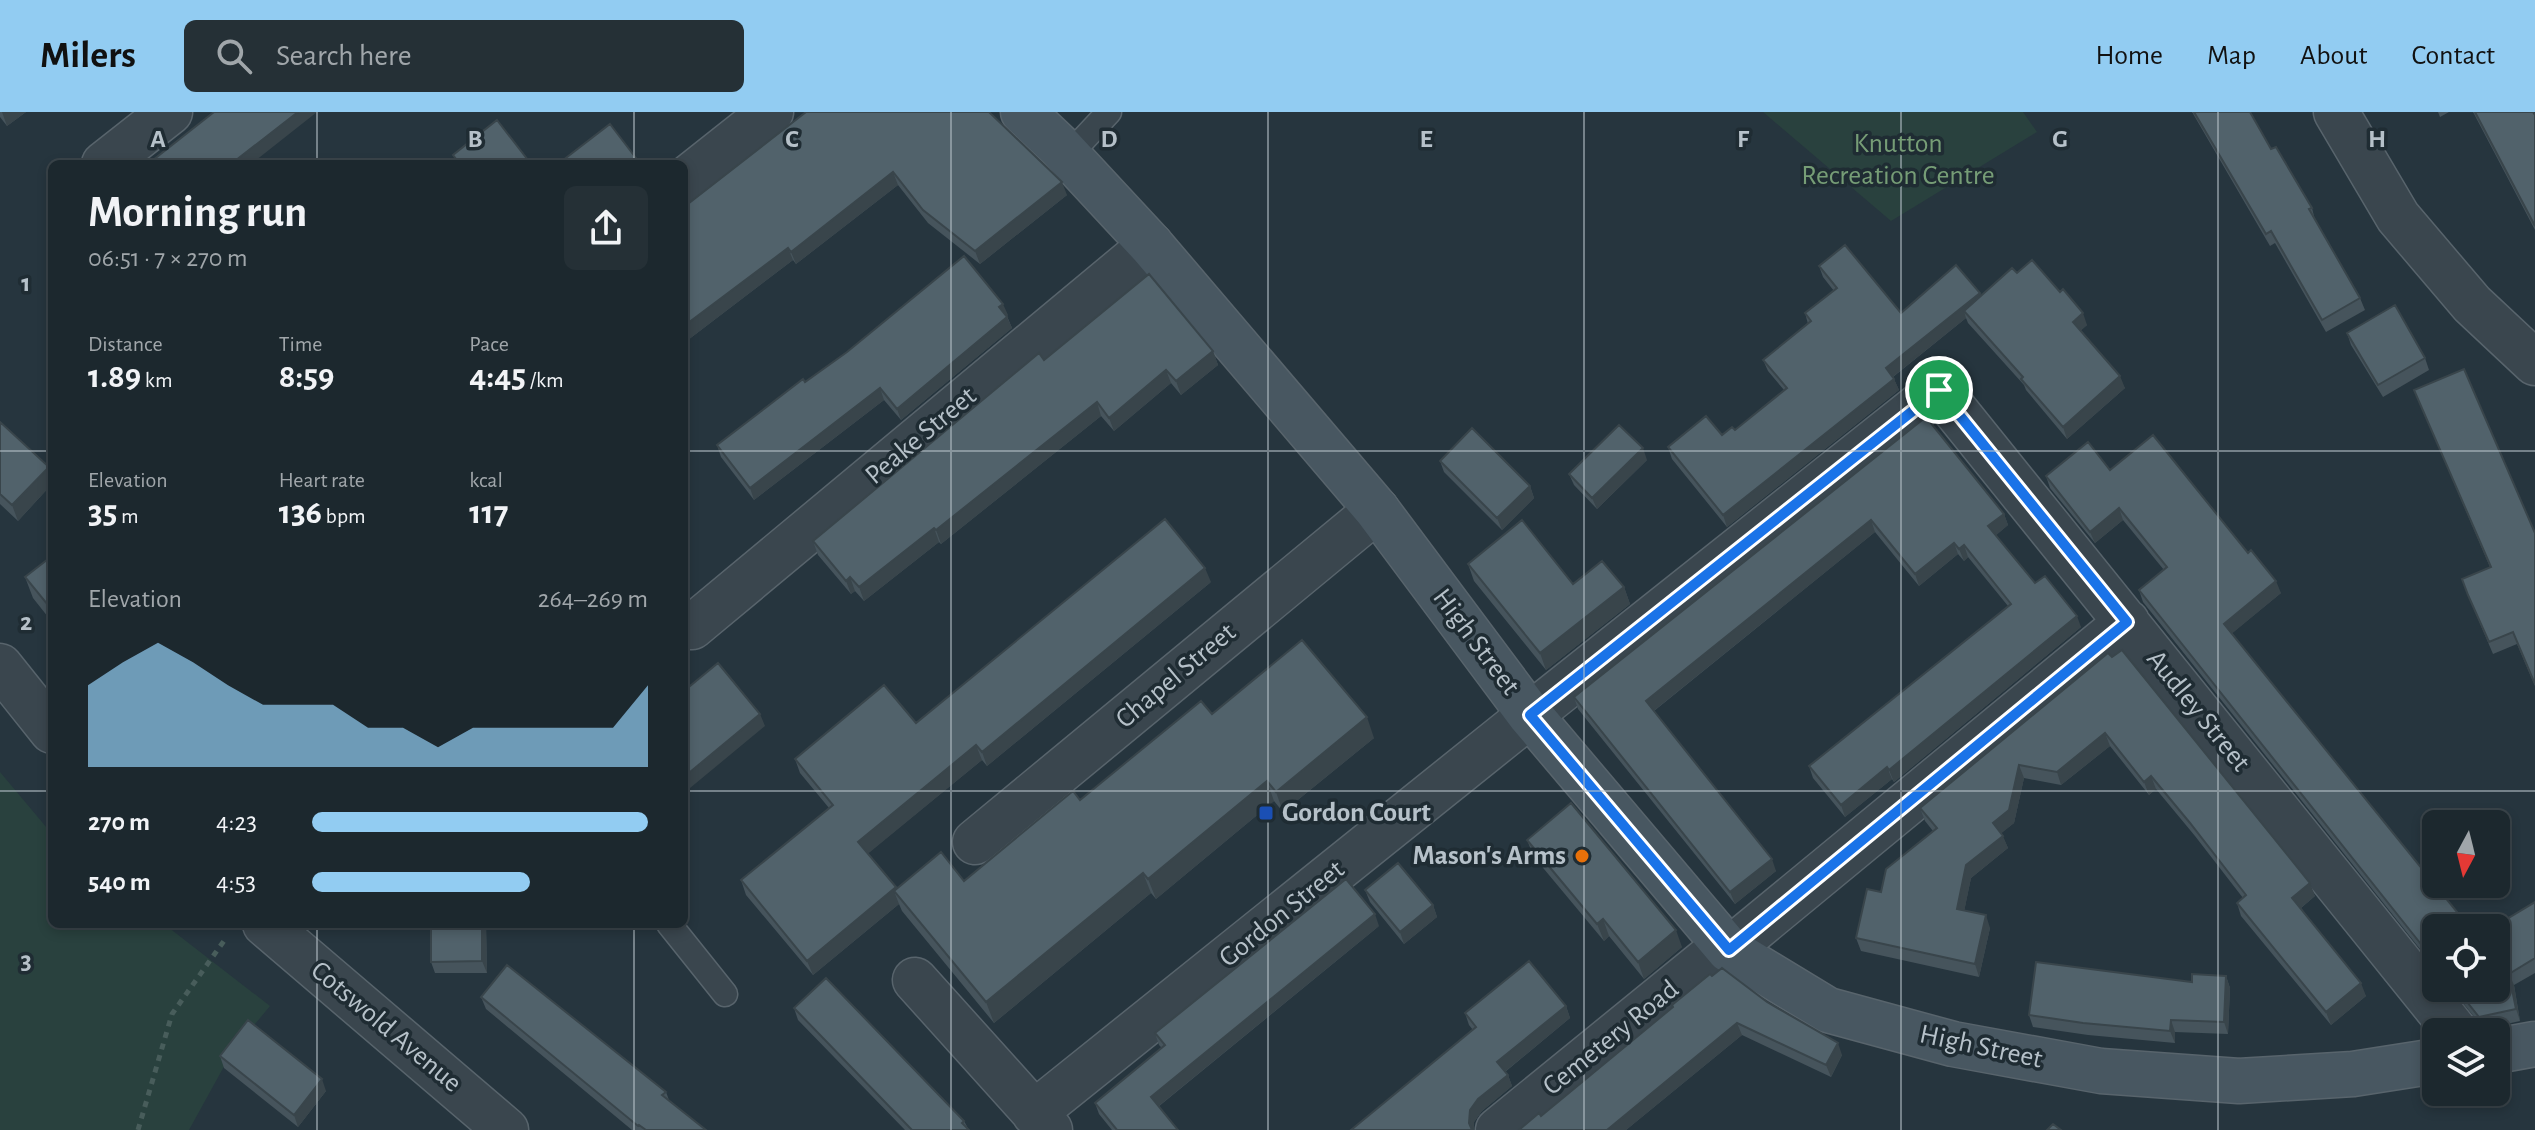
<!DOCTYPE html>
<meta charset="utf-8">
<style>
body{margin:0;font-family:"Alegreya Sans",sans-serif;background:#253036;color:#f1f3f6;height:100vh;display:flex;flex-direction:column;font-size:30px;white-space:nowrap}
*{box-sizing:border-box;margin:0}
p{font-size:26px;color:#a0a6aa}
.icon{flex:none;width:44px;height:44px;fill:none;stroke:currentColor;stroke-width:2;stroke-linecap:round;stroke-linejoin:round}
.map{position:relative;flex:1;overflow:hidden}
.side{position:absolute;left:48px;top:48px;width:640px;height:768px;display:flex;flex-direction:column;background:#1c282e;border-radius:12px;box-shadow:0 4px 12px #0003,0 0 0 2px #3a444a}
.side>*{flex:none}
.needle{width:52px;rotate:187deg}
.controls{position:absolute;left:2422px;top:698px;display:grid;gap:16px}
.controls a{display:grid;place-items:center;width:88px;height:88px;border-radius:12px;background:#1c282e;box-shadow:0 4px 12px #0003,0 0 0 2px #3a444a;font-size:40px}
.pin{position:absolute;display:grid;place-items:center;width:68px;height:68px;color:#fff;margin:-34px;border:4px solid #fff;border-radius:50%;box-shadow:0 2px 8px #0007}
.round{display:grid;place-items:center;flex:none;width:84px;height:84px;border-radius:12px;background:#253036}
.summary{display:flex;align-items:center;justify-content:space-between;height:136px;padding:0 40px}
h1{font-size:44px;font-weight:700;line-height:60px}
.metrics{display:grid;grid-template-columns:repeat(3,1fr);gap:12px;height:136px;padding:8px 40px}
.metrics div{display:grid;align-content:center}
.metrics b{font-size:34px;font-weight:700}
.metrics small{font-size:22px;font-weight:400}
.metrics p{font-size:22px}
.chart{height:224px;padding:16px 40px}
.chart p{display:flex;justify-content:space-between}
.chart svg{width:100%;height:144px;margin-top:8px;fill:#92ccf2;opacity:.7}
ul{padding:0 40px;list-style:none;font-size:26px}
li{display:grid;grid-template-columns:128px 96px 1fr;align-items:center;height:60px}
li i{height:20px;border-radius:10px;background:#92ccf2}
header{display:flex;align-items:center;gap:48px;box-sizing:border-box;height:112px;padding:0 40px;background:#92ccf2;color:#111}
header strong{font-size:38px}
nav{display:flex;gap:44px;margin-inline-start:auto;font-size:28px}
.search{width:560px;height:72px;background:#253036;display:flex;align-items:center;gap:20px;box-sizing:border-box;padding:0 28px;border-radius:12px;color:#a0a6aa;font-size:30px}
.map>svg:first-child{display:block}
.green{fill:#29413e}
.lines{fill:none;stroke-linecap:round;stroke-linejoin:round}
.service-casing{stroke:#58646c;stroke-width:27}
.minor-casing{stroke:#58646c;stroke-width:47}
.secondary-casing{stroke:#58646c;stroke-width:47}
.path{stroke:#485d5b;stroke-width:5;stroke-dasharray:6 6;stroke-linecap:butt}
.service{stroke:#3a464e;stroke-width:24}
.minor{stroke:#3a464e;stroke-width:44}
.secondary{stroke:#485761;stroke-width:44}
.wall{fill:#46545c}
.shaded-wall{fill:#39454b}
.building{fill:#51626b;stroke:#39454b;stroke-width:2}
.route-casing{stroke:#fff;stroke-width:16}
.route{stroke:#1a73e8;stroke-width:10}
.grid{fill:none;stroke:#b6c1c9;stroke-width:2;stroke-opacity:0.55}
.transit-dot{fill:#1a4fb4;stroke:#1f2c33;stroke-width:3}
.food-dot{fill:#e8710a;stroke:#1f2c33;stroke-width:3}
.labels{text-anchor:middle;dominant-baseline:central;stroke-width:7;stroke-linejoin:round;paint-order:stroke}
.park-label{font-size:28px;fill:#769d76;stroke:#1f2c33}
.street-label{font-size:28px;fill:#b6c1c9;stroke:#1f2c33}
.poi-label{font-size:28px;font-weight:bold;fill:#b6c1c9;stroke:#1f2c33;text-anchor:start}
.grid-label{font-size:26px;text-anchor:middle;font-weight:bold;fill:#b6c1c9;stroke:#1f2c33;stroke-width:7;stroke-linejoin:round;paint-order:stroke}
</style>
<header>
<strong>Milers</strong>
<div class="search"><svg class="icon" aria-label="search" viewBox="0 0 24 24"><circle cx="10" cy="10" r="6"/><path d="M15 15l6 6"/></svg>Search here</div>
<nav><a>Home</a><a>Map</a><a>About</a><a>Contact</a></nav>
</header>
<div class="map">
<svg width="2535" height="1018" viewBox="0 0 2535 1018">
<rect width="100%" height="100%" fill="#26353e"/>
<path class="green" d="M1763,0H2023L2037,20L1891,109Z
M0,660L52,722V812H164L270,894L232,940L189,1018H0Z"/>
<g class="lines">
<defs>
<path id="service" d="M1067,45L1109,0
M669,812L725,882"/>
<path id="minor" d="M2336,0L2398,105L2472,192L2535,251
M104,52L170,0
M684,69L771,0
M692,515L1151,133
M0,554L52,619
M975,730L1377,398
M265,812L506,1018
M1729,838L2127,510
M915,868L1050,1018
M1034,1001L1530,603L1939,278L2456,920
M1498,1018L1724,834"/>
<path id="secondary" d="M1023,0L1060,35L1151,133L1377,398L1530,603L1729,838L1828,898L1953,932L2101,959L2239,969L2353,962L2436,949
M2496,939L2535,932"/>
</defs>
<use href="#service" class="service-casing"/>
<use href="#minor" class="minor-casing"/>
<use href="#secondary" class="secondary-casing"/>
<path class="path" d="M138,1018L172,902L226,826"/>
<use href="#service" class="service"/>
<use href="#minor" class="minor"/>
<use href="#secondary" class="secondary"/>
</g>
<path class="wall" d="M0,0H26L7,14L0,5Z
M806,0L1067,83L980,152L928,111L898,73L796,152L793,148L684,231V95Z
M2192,0H2250L2271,37L2312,96L2315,108L2360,186L2365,198L2326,220L2275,131L2270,134Z
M2438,0H2449L2440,5Z
M2473,0H2533L2535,3V118Z
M1819,154L1901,201L1980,181L1981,184L2017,161L2087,213L2080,219L2125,276L2067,327L2026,278L2024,273L1968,211L1966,206L1893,265L1899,278L1727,415L1672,347L1668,335L1722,323L1735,318L1784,278L1768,259L1763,248L1808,212L1805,201L1834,179L1823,165Z
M1008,203L1007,204L1012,216L901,308L884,288L754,388L721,345L717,333L805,270Z
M2347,221L2425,246L2429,258L2383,285L2351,233Z
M1213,239L1218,253L1181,283L1171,271L1114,319L1101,304L941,432L939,430L864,489L855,479L851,482L818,443L813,429L1044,248Z
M2414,278L2535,421V574L2517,532L2493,542L2473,495L2462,467L2490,455Z
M1926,305L2004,402L2008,413L1996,423L2035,471L2081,515L1894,670L1892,667L1845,705L1813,666L1809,654L2008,494L1968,445L1964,449L1958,442L1919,474L1875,420L1654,599L1776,759L1735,792L1578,597L1574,585Z
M0,310L52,364V372L18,409L0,392Z
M1647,348L1597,397L1574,373L1569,362Z
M1440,349L1530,374L1534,386L1502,418L1444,360Z
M2110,358L2281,481L2232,521L2436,816V857L2143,490L2139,478L2164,458L2123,408L2095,431L2050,376L2046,364Z
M52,444V510L33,486L25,465Z
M1468,452L1573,472L1624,475L1630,492L1546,558L1474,469Z
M1211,470L987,654L982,648L868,741L896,777L964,769L1080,688L1212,602L1374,626L1283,700L1274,689L1156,787L1151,781L994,911L902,799L899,792L813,863L746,783L741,768L829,696L800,661L795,647L916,611Z
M2108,541L2315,784L2301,796L2366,884L2331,913L2241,804L2237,791L2243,786L2195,724L2156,677L2149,683L2110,634L2061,673L2024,666L2014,711L2001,721L2008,736L1971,766L1964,799L1990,816L1979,865L1861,839L1856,826L1881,780L1933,719L1925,709L1920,696Z
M1527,728L1682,835L1644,867L1609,824L1604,829L1534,745Z
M1365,778L1433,793L1437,805L1404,832L1370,790Z
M2535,790V861L2514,873L2520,909L2484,917L2451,876H2496Z
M431,812H486L487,861H435L431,850Z
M1379,814L1158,995L1178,1018H1112L1099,1002L1095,991L1162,936L1159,933L1155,921Z
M1712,864L1767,890L1842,943L1831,965L1742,923L1626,1018H1519L1541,1004Z
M2226,864L2230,876L2228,922L2175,920V931L2088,923L2033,915L2029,903L2192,870Z
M481,885L666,980L669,988L706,1018H632L486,897Z
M1566,894L1570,906L1505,960L1508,963L1512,974L1482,999L1474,1010V1018H1351L1473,918L1469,913L1465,901Z
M794,896L964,1009L969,1018H905L798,908Z
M220,944L326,979L298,1015L224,956Z"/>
<path class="shaded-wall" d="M2,0H26L7,14Z
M298,0H317L251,52H231Z
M893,60L898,73L796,152L791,140Z
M1062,70L1067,83L980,152L975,139Z
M788,136L793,148L684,231V214Z
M1980,181L1984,192L1964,199L1966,206L1890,267L1886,256Z
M1003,192L1008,203L1004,207L999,195Z
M2083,201L2087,213L2077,222L2073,210Z
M1007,205L1012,216L901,308L897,297Z
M1213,239L1218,253L1181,283L1176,269Z
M1166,258L1171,271L1114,319L1109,306Z
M2120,264L2125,276L2067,327L2063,315Z
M1894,267L1899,278L1727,415L1723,403Z
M880,276L884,288L754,388L750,376Z
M1097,290L1101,304L941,432L936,418Z
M1643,336L1647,348L1597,397L1592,386Z
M49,355L52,364V372L18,409L12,393Z
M1530,374L1534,386L1502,418L1497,406Z
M2119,396L2123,408L2095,431L2090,420Z
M2004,402L2008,413L1993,426L1988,414Z
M1871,408L1875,420L1651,601L1646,589Z
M934,416L939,430L864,489L859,475Z
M1954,431L1958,442L1919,474L1915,462Z
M1964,433L1968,445L1964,449L1959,437Z
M1205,456L1211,470L987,654L982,640Z
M850,465L855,479L851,482L846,469Z
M2276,469L2281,481L2229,524L2224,512Z
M1624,475L1630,492L1546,558L1540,541Z
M2077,504L2081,515L1894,670L1889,658Z
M760,602L765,614L684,681V665Z
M1367,605L1374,626L1283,700L1276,680Z
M2105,621L2110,634L2061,673L2057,660Z
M976,633L982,648L864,745L858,730Z
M2019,653L2024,666L2014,711L1998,724L1993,711Z
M1887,655L1892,667L1845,705L1841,693Z
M2151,664L2156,677L2149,683L2144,670Z
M1267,669L1274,689L1156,787L1148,767Z
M2003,724L2008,736L1971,766L1962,810L1957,797L1966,753Z
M1772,747L1776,759L1735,792L1730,780Z
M1143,761L1151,781L994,911L986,890Z
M2310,771L2315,784L2297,799L2292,786Z
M896,775L899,785L894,779L899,792L813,863L807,849Z
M1433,793L1437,805L1404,832L1400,820Z
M1375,802L1379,814L1155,997L1151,985Z
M1986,803L1990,816L1979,865L1975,852Z
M1603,807L1609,824L1604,829L1597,812Z
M482,812H486L487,861L482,849Z
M1676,818L1682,835L1644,867L1638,850Z
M2509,862L2514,873L2520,909L2516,897Z
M2226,864L2230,876L2228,922L2224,910Z
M2361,871L2366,884L2331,913L2326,900Z
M1566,894L1570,906L1502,962L1497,950Z
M2171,908L2175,920V931L2170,919Z
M1737,911L1742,923L1626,1018H1607Z
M1838,931L1842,943L1831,965L1826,953Z
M1508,963L1512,974L1482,999L1474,1010V1018H1472L1469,1011L1470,998L1478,987Z
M322,967L326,979L298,1015L294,1003Z"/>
<path class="building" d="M214,0H298L231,52H148Z
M806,0H989L1062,70L975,139L923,98L893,60L791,140L788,136L684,214V95Z
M2194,0H2250L2271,37L2276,35L2312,96L2309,97L2360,186L2322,208L2271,119L2266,122Z
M2475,0H2533L2535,3V114Z
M497,8L531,52H460L453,43Z
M610,12L639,50L636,52H558Z
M1845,133L1901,201L1956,153L1980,181L1886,256L1894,267L1723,403L1668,335L1706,304L1722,323L1732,315L1735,318L1787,276L1763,248L1811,209L1805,201L1837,176L1819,154Z
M964,144L1003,192L999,195L1007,205L897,297L880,276L750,376L717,333L803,267L805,270L847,240Z
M2032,148L2060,180L2063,177L2083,201L2073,210L2120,264L2063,315L2021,267L2023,265L1964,199L2012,156L2017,161Z
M1149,162L1213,239L1176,269L1166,258L1109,306L1097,290L936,418L934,416L859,475L850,465L846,469L813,429L1039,241L1044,248Z
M2395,193L2425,246L2378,273L2347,221Z
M2464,257L2535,421V572L2513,520L2489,530L2468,483L2462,467L2491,455L2414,278Z
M1926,305L2004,402L1988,414L2035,471L2045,464L2077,504L1889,658L1887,655L1841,693L1809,654L2011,492L1964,433L1959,437L1954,431L1915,462L1871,408L1646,589L1772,747L1730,780L1574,585Z
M0,310L49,355L12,393L0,382Z
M1619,313L1643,336L1592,386L1569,362Z
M1472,316L1530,374L1497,406L1440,349Z
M2153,323L2248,441L2251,438L2276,469L2224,512L2470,816H2436V851L2139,478L2167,455L2119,396L2090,420L2046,364L2088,330L2110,358Z
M1165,407L1205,456L982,640L976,633L858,730L896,775L807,849L741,768L833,693L795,647L884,573L916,611Z
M1522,408L1573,472L1602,449L1624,475L1540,541L1468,452Z
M52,444V498L25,465Z
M1302,528L1367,605L1276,680L1267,669L1148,767L1143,761L986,890L894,779L941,740L964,769L1073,679L1080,688L1201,589L1212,602Z
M2122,538L2310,771L2292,786L2361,871L2326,900L2237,791L2246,783L2190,711L2151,664L2144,670L2105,621L2057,660L2019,653L2009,698L1993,711L2003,724L1966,753L1957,797L1986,803L1975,852L1856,826L1867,777L1881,780L1886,757L1937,716L1920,696L2108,541L2112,545Z
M718,551L760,602L684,665V579Z
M1571,691L1676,818L1638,850L1603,807L1597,812L1527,728Z
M1398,751L1433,793L1400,820L1365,778Z
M1346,767L1375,802L1151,985L1178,1018H1117L1095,991L1165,933L1155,921Z
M2535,790V846L2509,862L2516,897L2479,905L2456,876H2496V816H2492Z
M431,812H482V849L431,850Z
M1529,849L1566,894L1497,950L1508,963L1478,987L1470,998L1469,1011L1472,1018H1351L1476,915L1465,901Z
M2036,850L2192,870V862L2226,864L2224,910L2171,908L2170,919L2083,911L2029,903Z
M507,853L666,980L662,983L706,1018H646L639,1013L638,1014L481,885Z
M1722,856L1767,890L1838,931L1826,953L1737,911L1607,1018H1519L1539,1001L1541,1004L1673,895L1672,893L1710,862L1712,864Z
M826,866L964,1009L962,1011L969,1018H912L794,896Z
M248,908L322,967L294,1003L220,944Z
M2053,1012L2061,1018H2047Z"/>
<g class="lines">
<defs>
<path id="route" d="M1939,278L2127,510L1729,838L1530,603Z"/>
</defs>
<use href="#route" class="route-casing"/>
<use href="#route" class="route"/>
</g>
<path class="grid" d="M317,0V52M634,0V52M951,0V1018M1268,0V1018M1584,0V1018M1901,0V1018M2218,0V1018M0,339H52M684,339H2535M0,679H52M684,679H2535M317,812V1018M634,812V1018"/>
<rect class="transit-dot" x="1258" y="693" width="16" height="16" rx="4"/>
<circle class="food-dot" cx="1582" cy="744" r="8"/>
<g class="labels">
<g class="park-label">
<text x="1898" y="32">Knutton<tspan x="1898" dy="32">Recreation Centre</tspan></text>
</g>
<g class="street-label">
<text transform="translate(921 324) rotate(-40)">Peake Street</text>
<text transform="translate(1476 530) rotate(53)">High Street</text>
<text transform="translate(1176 564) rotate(-40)">Chapel Street</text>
<text transform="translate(2198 599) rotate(51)">Audley Street</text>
<text transform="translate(1282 802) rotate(-39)">Gordon Street</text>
<text transform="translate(386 915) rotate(40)">Cotswold Avenue</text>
<text transform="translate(1611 926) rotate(-39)">Cemetery Road</text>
<text transform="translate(1981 935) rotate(12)">High Street</text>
</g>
<g class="poi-label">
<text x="1282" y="701">Gordon Court</text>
<text x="1566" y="744" text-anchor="end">Mason's Arms</text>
</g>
</g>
<g class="grid-label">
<text x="158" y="35">A</text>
<text x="475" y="35">B</text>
<text x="792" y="35">C</text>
<text x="1109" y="35">D</text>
<text x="1426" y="35">E</text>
<text x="1743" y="35">F</text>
<text x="2060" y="35">G</text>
<text x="2377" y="35">H</text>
<text x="26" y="179">1</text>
<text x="26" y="518">2</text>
<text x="26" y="857">3</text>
</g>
</svg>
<div class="controls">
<a><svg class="needle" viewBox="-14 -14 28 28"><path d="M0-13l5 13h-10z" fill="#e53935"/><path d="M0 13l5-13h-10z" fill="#a0a6aa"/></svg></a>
<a><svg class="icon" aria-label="locate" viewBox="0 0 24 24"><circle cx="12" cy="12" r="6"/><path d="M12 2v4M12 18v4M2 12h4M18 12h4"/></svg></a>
<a><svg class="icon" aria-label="layers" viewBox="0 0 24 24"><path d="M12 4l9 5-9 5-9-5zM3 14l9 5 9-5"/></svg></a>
</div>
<div class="pin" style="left:1939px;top:278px;background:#1e9e55"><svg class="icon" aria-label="arrive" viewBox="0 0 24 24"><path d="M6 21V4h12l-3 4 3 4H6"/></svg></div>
<section class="side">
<div class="summary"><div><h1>Morning run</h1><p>06:51 · 7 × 270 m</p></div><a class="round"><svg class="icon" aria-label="share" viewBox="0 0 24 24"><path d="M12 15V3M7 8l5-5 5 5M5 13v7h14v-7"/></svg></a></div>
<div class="metrics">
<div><p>Distance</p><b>1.89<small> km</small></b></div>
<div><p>Time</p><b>8:59</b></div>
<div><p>Pace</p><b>4:45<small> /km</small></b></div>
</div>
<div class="metrics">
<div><p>Elevation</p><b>35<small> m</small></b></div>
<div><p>Heart rate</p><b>136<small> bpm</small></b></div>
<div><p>kcal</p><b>117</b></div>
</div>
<div class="chart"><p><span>Elevation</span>264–269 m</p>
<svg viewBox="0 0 160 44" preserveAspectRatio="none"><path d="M0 44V19L10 12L20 6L30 12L40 19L50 25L60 25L70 25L80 32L90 32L100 38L110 32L120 32L130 32L140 32L150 32L160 19V44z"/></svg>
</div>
<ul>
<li><b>270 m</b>4:23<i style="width:100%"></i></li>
<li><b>540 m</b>4:53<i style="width:65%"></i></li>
</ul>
</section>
</div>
